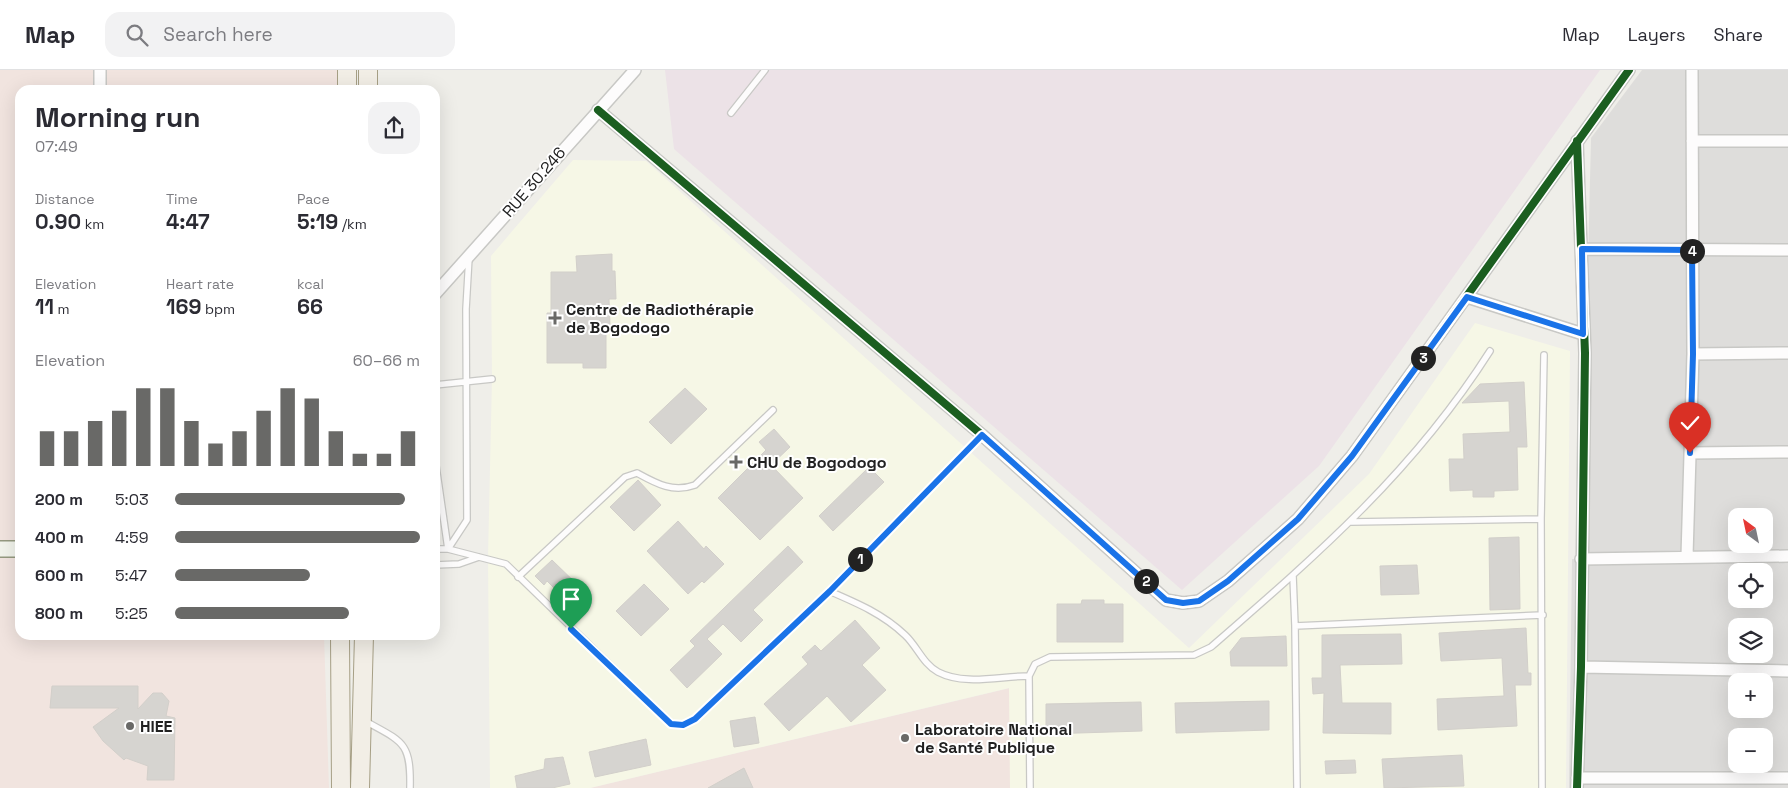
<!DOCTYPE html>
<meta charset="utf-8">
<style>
body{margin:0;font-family:"Space Grotesk",sans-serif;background:#f2f2f3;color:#2b2b33;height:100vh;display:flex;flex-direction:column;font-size:19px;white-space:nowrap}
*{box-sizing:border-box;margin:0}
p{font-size:16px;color:#7c7c81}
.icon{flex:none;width:28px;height:28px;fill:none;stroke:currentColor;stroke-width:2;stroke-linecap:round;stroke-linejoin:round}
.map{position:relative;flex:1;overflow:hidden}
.panel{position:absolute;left:15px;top:15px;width:425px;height:555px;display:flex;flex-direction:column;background:#fff;border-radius:15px;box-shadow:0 5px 20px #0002}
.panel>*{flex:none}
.needle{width:32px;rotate:327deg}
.buttons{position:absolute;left:1728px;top:438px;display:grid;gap:10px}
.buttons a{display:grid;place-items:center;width:45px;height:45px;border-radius:10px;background:#fff;box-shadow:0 5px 20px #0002;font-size:25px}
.pin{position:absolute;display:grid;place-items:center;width:42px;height:42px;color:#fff;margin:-51px -21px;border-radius:50% 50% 50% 0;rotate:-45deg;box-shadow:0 0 5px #0007}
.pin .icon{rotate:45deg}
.km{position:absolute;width:25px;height:25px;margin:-12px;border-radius:50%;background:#222;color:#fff;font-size:14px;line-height:25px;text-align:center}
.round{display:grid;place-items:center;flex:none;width:52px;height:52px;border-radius:15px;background:#f2f2f3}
.summary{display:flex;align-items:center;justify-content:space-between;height:85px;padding:0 20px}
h1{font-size:28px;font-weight:800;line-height:38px}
.metrics{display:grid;grid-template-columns:repeat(3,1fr);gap:8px;height:85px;padding:5px 20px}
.metrics div{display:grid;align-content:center}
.metrics b{font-size:21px;font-weight:800}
.metrics small{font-size:14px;font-weight:400}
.metrics p{font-size:14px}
.chart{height:140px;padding:10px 20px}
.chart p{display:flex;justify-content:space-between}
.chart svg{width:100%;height:90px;margin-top:5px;stroke:#696967;stroke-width:6}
ul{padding:0 20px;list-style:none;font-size:16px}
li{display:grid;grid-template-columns:80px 60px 1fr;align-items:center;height:38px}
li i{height:12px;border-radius:6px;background:#696967}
header{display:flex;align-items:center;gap:30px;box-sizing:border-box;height:70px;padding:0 25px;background:#fff;border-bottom:1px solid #e1e1e2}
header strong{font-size:24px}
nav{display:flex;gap:28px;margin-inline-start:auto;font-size:18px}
.search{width:350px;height:45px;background:#f2f2f3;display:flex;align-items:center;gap:12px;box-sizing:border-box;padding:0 18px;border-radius:15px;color:#7c7c81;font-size:19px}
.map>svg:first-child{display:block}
.residential{fill:#dedddb;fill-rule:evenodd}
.commercial{fill:#f1e4df}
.industrial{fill:#ece2e7}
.education{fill:#f6f7e6}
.building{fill:#d6d4d0;stroke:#d2cfca}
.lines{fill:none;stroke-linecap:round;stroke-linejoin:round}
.lane-casing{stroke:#c8c8c5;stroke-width:8}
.street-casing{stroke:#c8c8c5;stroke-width:14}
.secondary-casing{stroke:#959a80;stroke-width:18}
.primary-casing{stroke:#a69f85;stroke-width:20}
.lane{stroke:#fdfcfc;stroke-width:5.5}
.street{stroke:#fdfcfc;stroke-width:11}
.secondary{stroke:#f2f4ec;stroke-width:15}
.primary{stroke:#f2eee6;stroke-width:18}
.cycleway-casing{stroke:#fff;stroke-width:11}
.cycleway{stroke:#1b5e20;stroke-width:8}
.route-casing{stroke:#fff;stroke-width:10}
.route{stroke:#1a73e8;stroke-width:6}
.poi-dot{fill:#696967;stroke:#fff;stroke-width:2}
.labels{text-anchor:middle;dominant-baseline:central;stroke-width:4;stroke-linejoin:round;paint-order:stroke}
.street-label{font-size:16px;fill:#212121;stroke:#fff}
.poi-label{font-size:16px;font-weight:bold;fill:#212121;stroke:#fff;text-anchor:start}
</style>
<header>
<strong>Map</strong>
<div class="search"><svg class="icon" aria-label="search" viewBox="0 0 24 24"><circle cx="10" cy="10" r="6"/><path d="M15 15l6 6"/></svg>Search here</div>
<nav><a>Map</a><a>Layers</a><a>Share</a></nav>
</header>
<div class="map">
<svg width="1788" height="718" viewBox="0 0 1788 718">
<rect width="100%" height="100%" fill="#efeee9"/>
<path class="residential" d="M1642,0H1788V718H1569L1572,489H1581L1591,68ZM1736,446H1764V474H1736ZM1736,501H1764V529H1736ZM1736,556H1764V584H1736ZM1736,611H1764V639H1736ZM1736,666H1764V694H1736Z"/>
<path class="commercial" d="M0,0H348V20H20V565H324L329,718H0Z
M1010,618V718H590Z"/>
<path class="industrial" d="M665,0H1600L1319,396L1182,520L674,79Z"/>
<path class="education" d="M573,90L646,91L1189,578L1369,404L1475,253L1570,281L1566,718H1010L1009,618L590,718H490L488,488L492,309L491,186Z"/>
<path class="building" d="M612,184V201H615L616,229H609L610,256H606V298H583V293H547V243H551V202H577L576,186Z
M1524,312L1527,377H1517L1518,420L1494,421V427H1473V420L1450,421L1449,389H1464L1463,364L1510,362L1509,331L1462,333L1480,314Z
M685,318L707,339L671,374L649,352Z
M774,359L790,377L771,395L803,428L760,470L718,428L766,380L759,372Z
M869,397L884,412L833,461L819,446Z
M638,410L661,435L634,461L610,437Z
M678,451L704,479L706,476L724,494L704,513L702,511L688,524L647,481Z
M1519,467L1520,539L1490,540L1489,468Z
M788,476L803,492L753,540L763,550L741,572L723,554L707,569L722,584L687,618L670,600L695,576L690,571Z
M552,490L585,522L574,532L565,524L562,526L547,511L544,515L535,506Z
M1417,495L1419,524L1381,525L1380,496Z
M644,514L669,539L641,566L616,541Z
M1082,530H1104V534H1123V572H1057V534H1081Z
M855,550L880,578L862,595L886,620L851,652L827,626L789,661L764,634L808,594L802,587L815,575L821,581Z
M1526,558L1528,603H1531V615H1515L1517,656L1438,660L1437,629L1504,626L1502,588L1441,591L1439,563Z
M1401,564L1402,594L1340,595L1342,633H1391V664L1323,663L1324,623L1313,624L1312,608H1322V565Z
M1286,566L1287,596H1231L1230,582L1241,568Z
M52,616H138V639L153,623H162L169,631L166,646L175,648L174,710H147L148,696L126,688L124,690L103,671L93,657L119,638H50Z
M1269,631V660L1176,663L1175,633Z
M1141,632L1142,661L1046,664V634Z
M755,647L759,673L734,677L730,651Z
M646,669L651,695L595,707L589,682Z
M1462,685L1464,716L1384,718L1382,689Z
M563,687L570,714L552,718H517L515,706L544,699L545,689Z
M1355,690L1356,703L1326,704L1325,691Z
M744,698L753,718H708Z"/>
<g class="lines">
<defs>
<path id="lane" d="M731,43L765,0
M435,315L492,309
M435,389L448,479L467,450L466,239L469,187
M1351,452L1541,449
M435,479H448L506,494L671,654L683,655L695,649L829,521L982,365
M435,495L459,494L479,487
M1293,506L1295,556L1543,545
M518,507L625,407L637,403C657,414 673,423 695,415L773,340
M829,521C857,533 883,544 905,565C917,576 923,594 938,602C965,616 1000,606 1029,606
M1295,556L1297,718
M365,651C403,672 411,672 410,718
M1030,718L1029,606L1035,594L1050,587L1194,585L1211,577C1318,484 1413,402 1490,281
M1542,718L1541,449L1544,285"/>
<path id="street" d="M100,20V0
M598,40L982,365L1166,530L1183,533L1199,531L1228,511L1298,449L1352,386L1629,0
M1577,71L1585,283L1581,597L1577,718
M1692,71H1788
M1582,179L1788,180
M435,224L635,0
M1467,227L1583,264
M1693,284L1788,283
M1690,383L1788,382
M1687,486L1693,284L1692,0
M1581,489L1788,486
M1581,597L1788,601
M1577,708H1788"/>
<path id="secondary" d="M0,479H20"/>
<path id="primary" d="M368,0V20
M347,20V0
M340,565L341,718
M360,718L364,565"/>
</defs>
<use href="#lane" class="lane-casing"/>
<use href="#street" class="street-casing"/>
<use href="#secondary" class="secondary-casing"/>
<use href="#primary" class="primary-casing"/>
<use href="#lane" class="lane"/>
<use href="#street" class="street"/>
<use href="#secondary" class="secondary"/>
<use href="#primary" class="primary"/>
<defs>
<path id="cycleway" d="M598,40L982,365L1166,530L1183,533L1199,531L1228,511L1298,449L1352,386L1629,0
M1577,71L1585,283L1581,597L1577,718"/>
</defs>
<use href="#cycleway" class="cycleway-casing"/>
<use href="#cycleway" class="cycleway"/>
</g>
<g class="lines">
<defs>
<path id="route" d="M571,559L671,654L683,655L695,649L830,521L982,365L1166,530L1183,533L1199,531L1228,511L1298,449L1352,386L1467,227L1583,264L1582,179L1692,180L1693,284L1690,383"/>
</defs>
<use href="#route" class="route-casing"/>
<use href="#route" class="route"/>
</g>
<g class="poi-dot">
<path d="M552.5 240.5h5v5h5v5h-5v5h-5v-5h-5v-5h5z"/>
<path d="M733.5 384.5h5v5h5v5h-5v5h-5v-5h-5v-5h5z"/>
<circle cx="130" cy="656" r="5"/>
<circle cx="905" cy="668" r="5"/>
</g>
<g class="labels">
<g class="street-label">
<text transform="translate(534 112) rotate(-49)">RUE 30.246</text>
</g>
<g class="poi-label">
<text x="566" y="239">Centre de Radiothérapie<tspan x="566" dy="18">de Bogodogo</tspan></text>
<text x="747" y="392">CHU de Bogodogo</text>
<text x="140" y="656">HIEE</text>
<text x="915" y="659">Laboratoire National<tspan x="915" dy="18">de Santé Publique</tspan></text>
</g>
</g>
</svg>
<div class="buttons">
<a><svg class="needle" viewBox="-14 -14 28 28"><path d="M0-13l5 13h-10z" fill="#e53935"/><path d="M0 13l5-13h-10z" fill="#7c7c81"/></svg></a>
<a><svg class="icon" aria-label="locate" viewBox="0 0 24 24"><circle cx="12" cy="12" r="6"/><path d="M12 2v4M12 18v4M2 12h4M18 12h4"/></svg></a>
<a><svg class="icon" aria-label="layers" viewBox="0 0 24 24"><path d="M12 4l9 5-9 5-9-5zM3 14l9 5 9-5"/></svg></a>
<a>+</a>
<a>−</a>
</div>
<div class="pin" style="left:571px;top:559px;background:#1e9e55"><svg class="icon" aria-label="arrive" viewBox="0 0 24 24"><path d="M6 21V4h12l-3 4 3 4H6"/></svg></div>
<div class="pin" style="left:1690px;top:383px;background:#d93025"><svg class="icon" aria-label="check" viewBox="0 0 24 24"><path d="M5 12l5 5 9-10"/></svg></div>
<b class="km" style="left:860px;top:489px">1</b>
<b class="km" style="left:1146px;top:511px">2</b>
<b class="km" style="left:1423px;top:288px">3</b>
<b class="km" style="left:1692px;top:181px">4</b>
<section class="panel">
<div class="summary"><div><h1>Morning run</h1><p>07:49</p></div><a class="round"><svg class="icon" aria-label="share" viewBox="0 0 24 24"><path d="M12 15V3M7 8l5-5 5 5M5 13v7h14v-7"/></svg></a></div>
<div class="metrics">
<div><p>Distance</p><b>0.90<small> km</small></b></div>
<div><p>Time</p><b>4:47</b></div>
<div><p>Pace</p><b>5:19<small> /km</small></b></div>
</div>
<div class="metrics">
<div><p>Elevation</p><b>11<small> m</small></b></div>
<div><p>Heart rate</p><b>169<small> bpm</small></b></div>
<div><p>kcal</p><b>66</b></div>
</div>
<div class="chart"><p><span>Elevation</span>60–66 m</p>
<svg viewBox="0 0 160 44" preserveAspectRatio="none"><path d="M5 44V27M15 44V27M25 44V22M35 44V17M45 44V6M55 44V6M65 44V22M75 44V33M85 44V27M95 44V17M105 44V6M115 44V11M125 44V27M135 44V38M145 44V38M155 44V27"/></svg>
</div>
<ul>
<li><b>200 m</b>5:03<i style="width:94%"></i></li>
<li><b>400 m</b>4:59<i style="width:100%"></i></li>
<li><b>600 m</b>5:47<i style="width:55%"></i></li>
<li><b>800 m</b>5:25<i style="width:71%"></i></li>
</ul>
</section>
</div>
